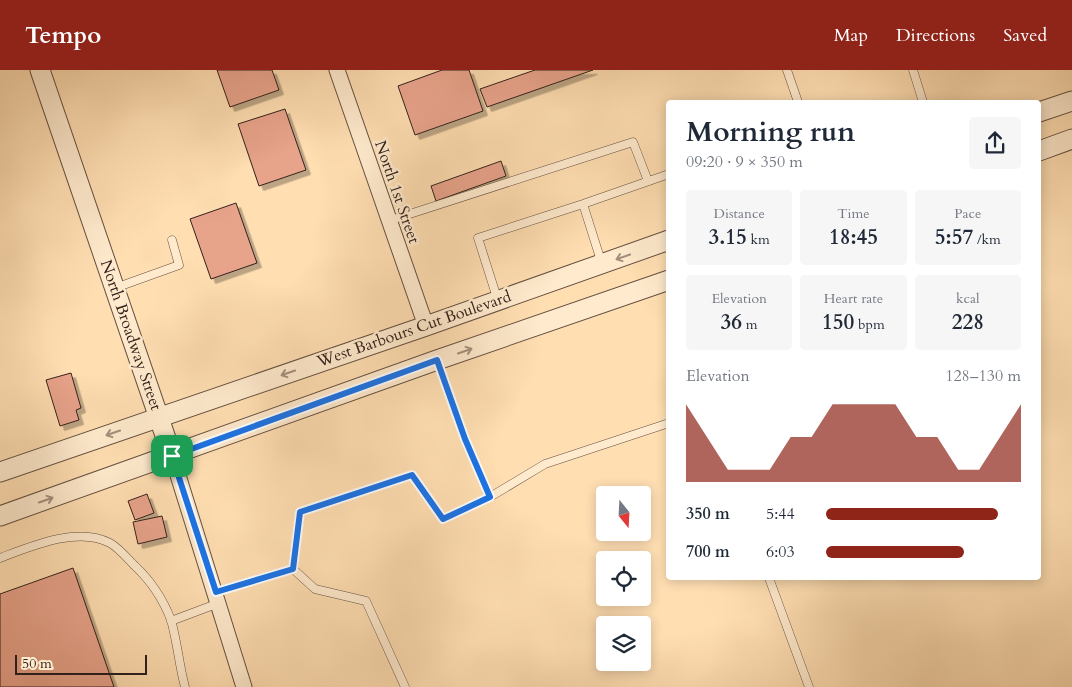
<!DOCTYPE html>
<meta charset="utf-8">
<style>
body{margin:0;font-family:Cardo,serif;background:#f6f6f7;color:#1f2937;height:100vh;display:flex;flex-direction:column;font-size:19px;white-space:nowrap}
*{box-sizing:border-box;margin:0}
p{font-size:16px;color:#747a83}
.icon{flex:none;width:28px;height:28px;fill:none;stroke:currentColor;stroke-width:2;stroke-linecap:round;stroke-linejoin:round}
.map{position:relative;flex:1;overflow:hidden}
.sheet{position:absolute;left:666px;top:30px;width:375px;height:480px;display:flex;flex-direction:column;background:#fff;border-radius:5px;box-shadow:0 2px 12px #0003}
.sheet>*{flex:none}
.needle{width:32px;rotate:162deg}
.buttons{position:absolute;left:596px;top:416px;display:grid;gap:10px}
.buttons a{display:grid;place-items:center;width:55px;height:55px;border-radius:5px;background:#fff;box-shadow:0 2px 12px #0003;font-size:25px}
.scale{position:absolute;left:15px;bottom:12px;width:132px;box-sizing:border-box;padding-left:5px;border:2px solid #32211b;border-top:0;font-size:14px;line-height:18px;white-space:nowrap;color:#32211b;-webkit-text-stroke:4px #ffeacd;paint-order:stroke}
.pin{position:absolute;display:grid;place-items:center;width:42px;height:42px;color:#fff;margin:-21px;border-radius:10px;box-shadow:0 2px 8px #0006}
.round{display:grid;place-items:center;flex:none;width:52px;height:52px;border-radius:5px;background:#f6f6f7}
.headline{display:flex;align-items:center;justify-content:space-between;height:85px;padding:0 20px}
h1{font-size:28px;font-weight:800;line-height:38px}
.figures{display:grid;grid-template-columns:repeat(3,1fr);gap:8px;height:85px;padding:5px 20px}
.figures div{display:grid;align-content:center;border-radius:5px;background:#f6f6f7;text-align:center}
.figures b{font-size:21px;font-weight:800}
.figures small{font-size:14px;font-weight:400}
.figures p{font-size:14px}
.chart{height:140px;padding:10px 20px}
.chart p{display:flex;justify-content:space-between}
.chart svg{width:100%;height:90px;margin-top:5px;fill:#8f2418;opacity:.7}
ul{padding:0 20px;list-style:none;font-size:16px}
li{display:grid;grid-template-columns:80px 60px 1fr;align-items:center;height:38px}
li i{height:12px;border-radius:6px;background:#8f2418}
header{display:flex;align-items:center;gap:30px;box-sizing:border-box;height:70px;padding:0 25px;background:#8f2418;color:#fff}
header strong{font-size:24px}
nav{display:flex;gap:28px;margin-inline-start:auto;font-size:18px}
.map>svg:first-child{display:block}
.building{fill:#e8a38b;stroke:#32211b;filter:url(#shadow)}
.lines{fill:none;stroke-linecap:round;stroke-linejoin:round}
.service-casing{stroke:#655041;stroke-width:9}
.minor-casing{stroke:#655041;stroke-width:17}
.tertiary-casing{stroke:#655041;stroke-width:21}
.service{stroke:#ffeacd;stroke-width:8}
.minor{stroke:#ffeacd;stroke-width:15}
.tertiary{stroke:#ffeacd;stroke-width:19}
.oneway{stroke:#a3907d}
.route-casing{stroke:#fff;stroke-width:10}
.route{stroke:#1a73e8;stroke-width:6}
.labels{text-anchor:middle;dominant-baseline:central;stroke-width:5;stroke-linejoin:round;paint-order:stroke}
.street-label{font-size:16px;fill:#32211b;stroke:#ffeacd}
</style>
<header>
<strong>Tempo</strong>
<nav><a>Map</a><a>Directions</a><a>Saved</a></nav>
</header>
<div class="map">
<svg width="1072" height="617" viewBox="0 0 1072 617">
<defs>
<filter id="shadow"><feDropShadow dx="4.5" dy="4.5" stdDeviation="0" flood-color="#0004"/></filter>
</defs>
<rect width="100%" height="100%" fill="#ffdeb2"/>
<filter id="stains"><feTurbulence type="fractalNoise" baseFrequency=".004" numOctaves="4"/><feColorMatrix values="0 0 0 0 .2 0 0 0 0 .09 0 0 0 0 .02 0 0 0 .5 -.17"/></filter>
<radialGradient id="worn" r=".72"><stop offset=".6" stop-color="#630" stop-opacity="0"/><stop offset="1" stop-color="#630" stop-opacity=".3"/></radialGradient>
<path class="building" d="M217,0H272L279,20L230,37Z
M442,0H469L483,41L415,65L398,16Z
M535,0H593L487,37L480,19Z
M285,39L306,100L259,116L238,54Z
M501,91L506,106L436,131L431,116Z
M236,133L257,193L211,209L190,149Z
M71,303L81,338L76,340L79,350L60,356L46,310Z
M147,424L154,443L135,450L128,431Z
M162,446L167,467L138,474L133,452Z
M73,498L114,617H0V524Z"/>
<g class="lines">
<defs>
<path id="service" d="M787,0L798,32
M913,0L923,32
M583,134L602,194
M388,151L633,72L648,111
M115,218L179,195L172,170
M498,231L478,168L583,134L669,104
M490,427L545,394L669,353
M0,488C32,476 78,456 110,473C119,478 128,489 135,496C151,511 163,529 171,550C177,570 179,595 185,617
M293,499L315,519L366,531L405,617
M769,508L809,617
M215,522L293,499L300,442L412,405L443,449L490,427L465,369L437,290
M171,551L219,533"/>
<path id="minor" d="M337,0L426,256
M172,386L244,617"/>
<path id="tertiary" d="M40,0L172,386
M1039,42L1072,31
M1039,81L1072,69
M0,402L426,256L669,170
M0,446L437,290L669,210"/>
</defs>
<use href="#service" class="service-casing"/>
<use href="#minor" class="minor-casing"/>
<use href="#tertiary" class="tertiary-casing"/>
<use href="#service" class="service"/>
<use href="#minor" class="minor"/>
<use href="#tertiary" class="tertiary"/>
</g>
<defs><path id="oneway-shaft" d="M-6 0H5M1.5-3L5.5 0L1.5 3" fill="none" stroke-width="1.6" stroke-linecap="round" stroke-linejoin="round" transform="scale(1.25)"/></defs>
<g class="oneway">
<use href="#oneway-shaft" transform="translate(623 187) rotate(161)"/>
<use href="#oneway-shaft" transform="translate(465 281) rotate(-19)"/>
<use href="#oneway-shaft" transform="translate(288 303) rotate(161)"/>
<use href="#oneway-shaft" transform="translate(113 363) rotate(161)"/>
<use href="#oneway-shaft" transform="translate(46 430) rotate(-19)"/>
</g>
<g class="lines">
<defs>
<path id="route" d="M437,290L465,369L490,427L443,449L412,405L300,442L293,499L216,522L172,386Z"/>
</defs>
<use href="#route" class="route-casing"/>
<use href="#route" class="route"/>
</g>
<g class="labels">
<g class="street-label">
<text transform="translate(397 122) rotate(71)">North 1st Street</text>
<text transform="translate(414 259) rotate(-19)">West Barbours Cut Boulevard</text>
<text transform="translate(131 265) rotate(71)">North Broadway Street</text>
</g>
</g>
<rect width="100%" height="100%" filter="url(#stains)"/>
<rect width="100%" height="100%" fill="url(#worn)"/>
</svg>
<div class="buttons">
<a><svg class="needle" viewBox="-14 -14 28 28"><path d="M0-13l5 13h-10z" fill="#e53935"/><path d="M0 13l5-13h-10z" fill="#747a83"/></svg></a>
<a><svg class="icon" aria-label="locate" viewBox="0 0 24 24"><circle cx="12" cy="12" r="6"/><path d="M12 2v4M12 18v4M2 12h4M18 12h4"/></svg></a>
<a><svg class="icon" aria-label="layers" viewBox="0 0 24 24"><path d="M12 4l9 5-9 5-9-5zM3 14l9 5 9-5"/></svg></a>
</div>
<div class="scale">50 m</div>
<div class="pin" style="left:172px;top:386px;background:#1e9e55"><svg class="icon" aria-label="arrive" viewBox="0 0 24 24"><path d="M6 21V4h12l-3 4 3 4H6"/></svg></div>
<section class="sheet">
<div class="headline"><div><h1>Morning run</h1><p>09:20 · 9 × 350 m</p></div><a class="round"><svg class="icon" aria-label="share" viewBox="0 0 24 24"><path d="M12 15V3M7 8l5-5 5 5M5 13v7h14v-7"/></svg></a></div>
<div class="figures">
<div><p>Distance</p><b>3.15<small> km</small></b></div>
<div><p>Time</p><b>18:45</b></div>
<div><p>Pace</p><b>5:57<small> /km</small></b></div>
</div>
<div class="figures">
<div><p>Elevation</p><b>36<small> m</small></b></div>
<div><p>Heart rate</p><b>150<small> bpm</small></b></div>
<div><p>kcal</p><b>228</b></div>
</div>
<div class="chart"><p><span>Elevation</span>128–130 m</p>
<svg viewBox="0 0 160 44" preserveAspectRatio="none"><path d="M0 44V6L10 22L20 38L30 38L40 38L50 22L60 22L70 6L80 6L90 6L100 6L110 22L120 22L130 38L140 38L150 22L160 6V44z"/></svg>
</div>
<ul>
<li><b>350 m</b>5:44<i style="width:88%"></i></li>
<li><b>700 m</b>6:03<i style="width:71%"></i></li>
</ul>
</section>
</div>
